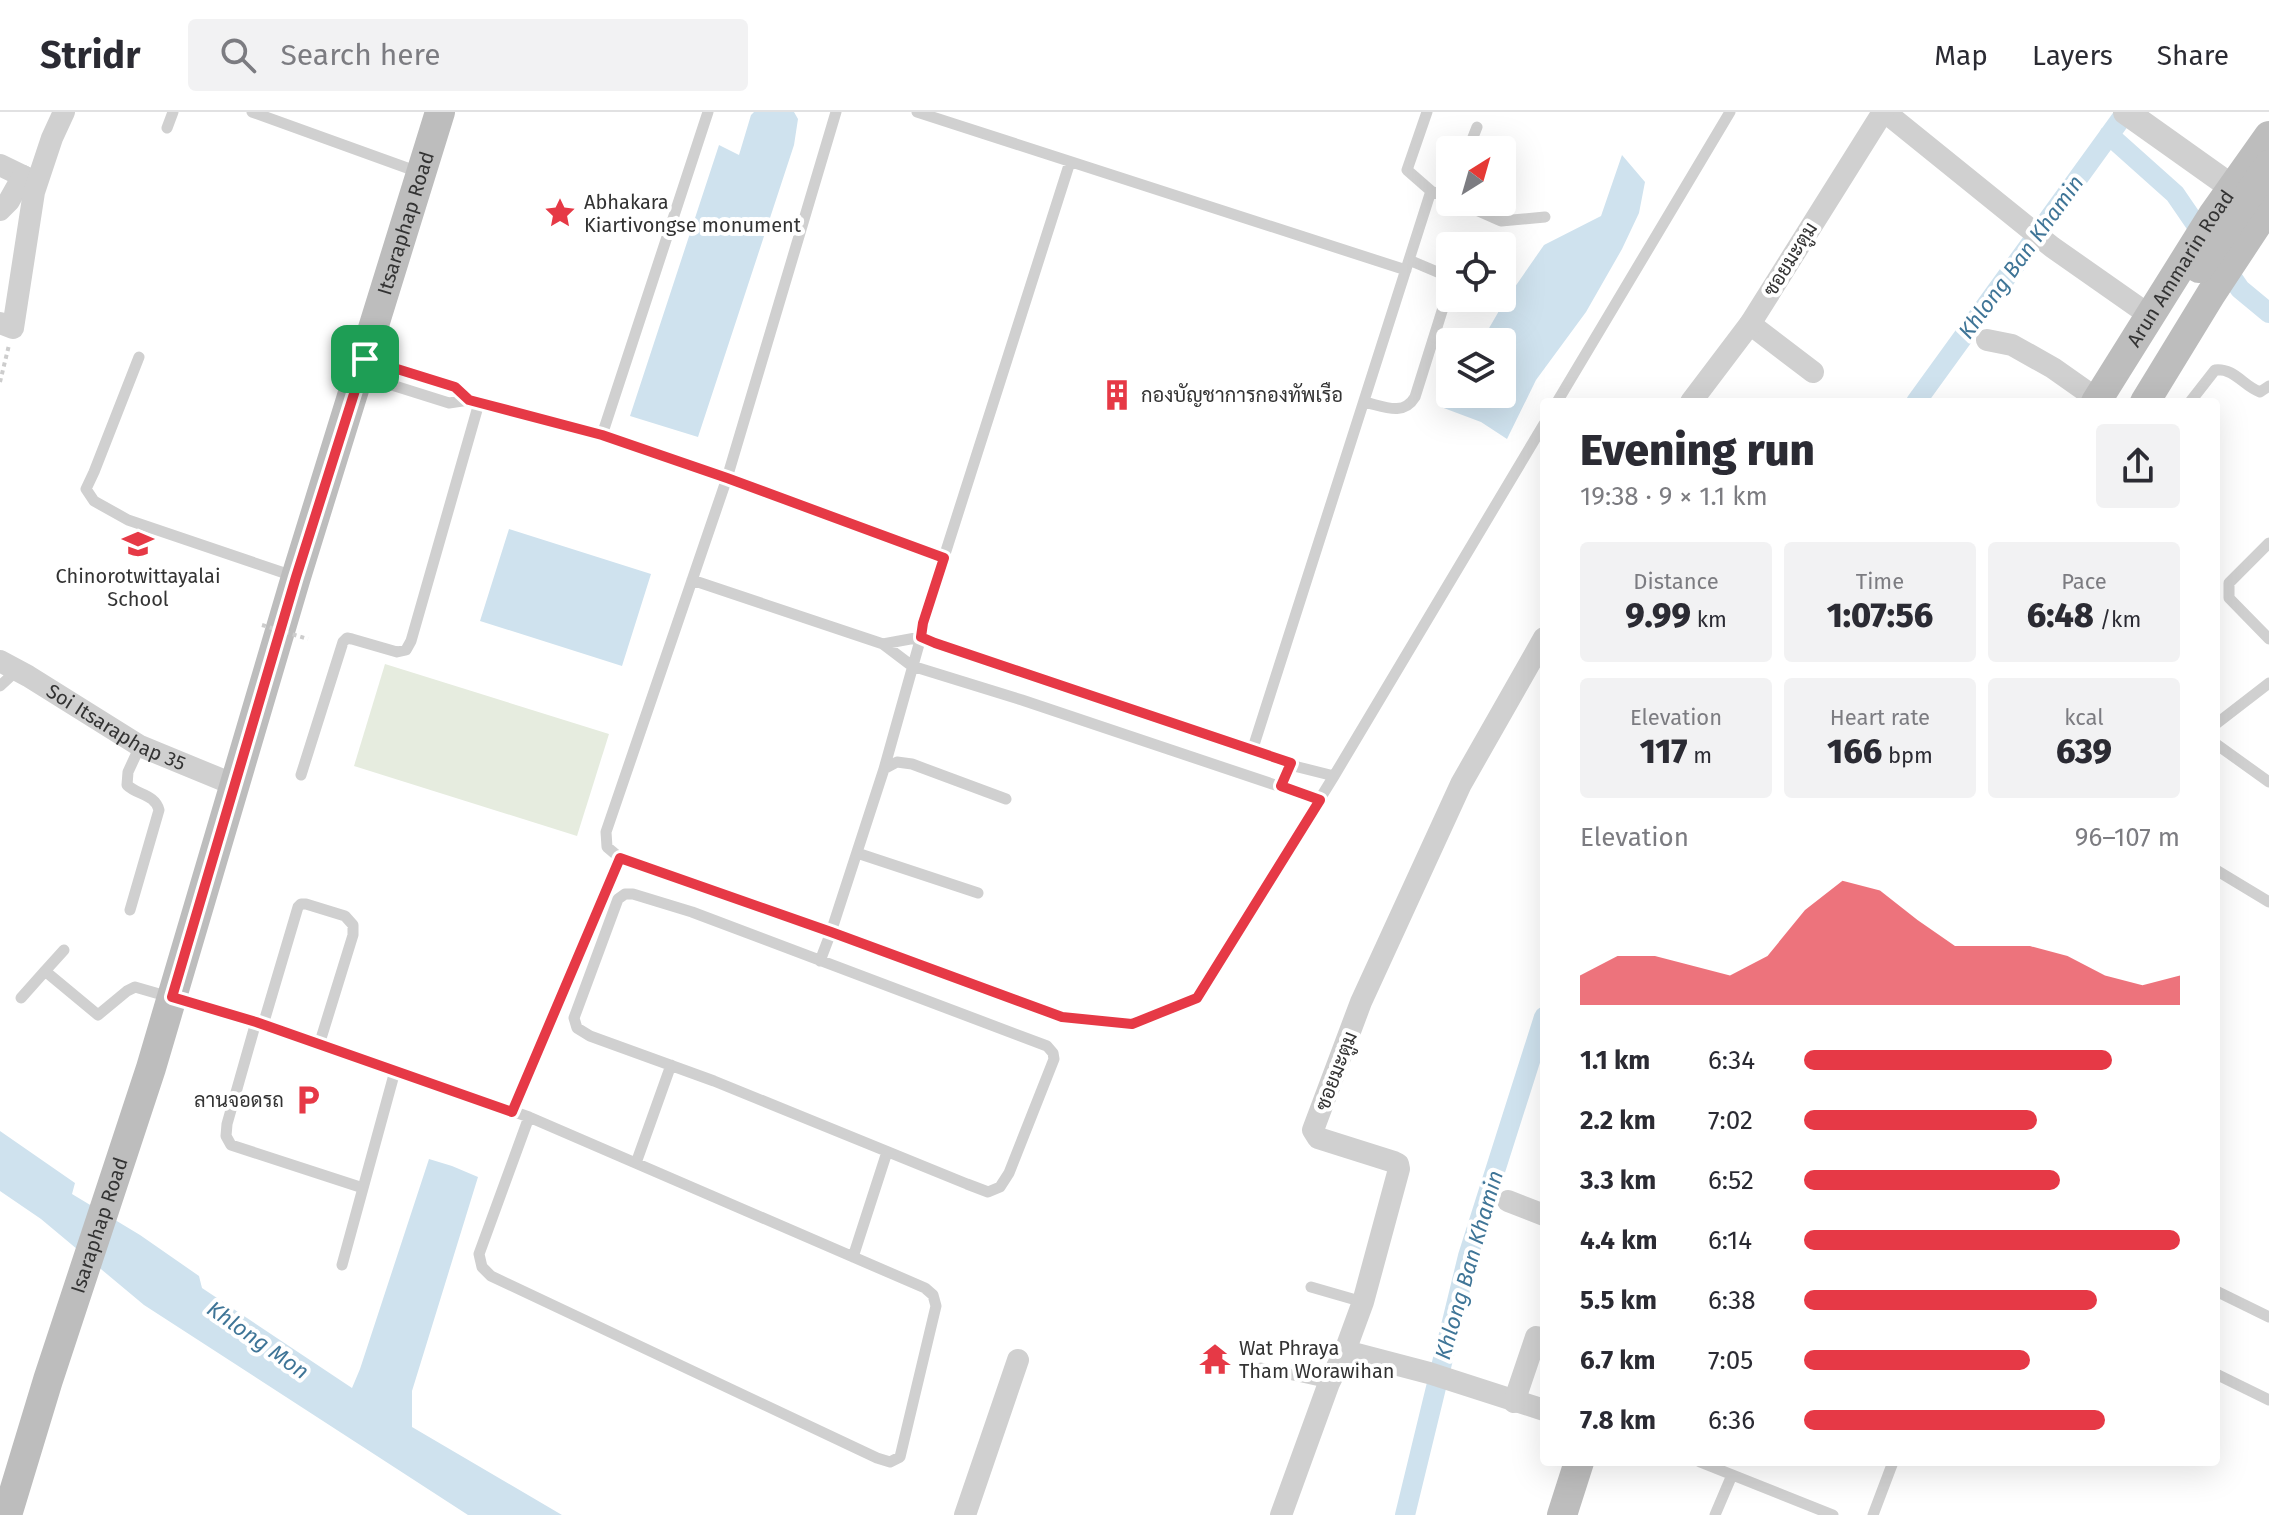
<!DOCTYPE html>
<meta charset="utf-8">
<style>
body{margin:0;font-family:"Fira Sans",Sarabun,sans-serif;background:#f2f2f3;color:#2b2b33;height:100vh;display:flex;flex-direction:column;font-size:30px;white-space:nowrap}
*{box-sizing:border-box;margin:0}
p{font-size:26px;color:#7c7c81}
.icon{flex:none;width:44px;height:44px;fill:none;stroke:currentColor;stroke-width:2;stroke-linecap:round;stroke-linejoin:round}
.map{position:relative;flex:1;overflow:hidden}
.panel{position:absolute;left:1540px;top:286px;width:680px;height:1068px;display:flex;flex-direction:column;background:#fff;border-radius:8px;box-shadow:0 8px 32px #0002}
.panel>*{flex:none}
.needle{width:52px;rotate:37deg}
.controls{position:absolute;left:1436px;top:24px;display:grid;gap:16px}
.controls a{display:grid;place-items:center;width:80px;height:80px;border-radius:8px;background:#fff;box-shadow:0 8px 32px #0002;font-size:40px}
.pin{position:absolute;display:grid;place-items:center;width:68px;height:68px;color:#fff;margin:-34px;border-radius:16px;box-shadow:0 4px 12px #0006}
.round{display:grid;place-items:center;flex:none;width:84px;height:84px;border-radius:8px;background:#f2f2f3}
.summary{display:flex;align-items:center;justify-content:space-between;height:136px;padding:0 40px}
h1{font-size:44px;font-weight:800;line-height:60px}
.figures{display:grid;grid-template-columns:repeat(3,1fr);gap:12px;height:136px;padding:8px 40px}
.figures div{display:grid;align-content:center;border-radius:8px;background:#f2f2f3;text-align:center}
.figures b{font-size:34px;font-weight:800}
.figures small{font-size:22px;font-weight:400}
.figures p{font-size:22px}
.chart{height:224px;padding:16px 40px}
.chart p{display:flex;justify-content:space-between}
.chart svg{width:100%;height:144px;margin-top:8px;fill:#e63946;opacity:.7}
ul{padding:0 40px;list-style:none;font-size:26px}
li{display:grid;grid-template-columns:128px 96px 1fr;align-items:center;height:60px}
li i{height:20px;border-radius:10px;background:#e63946}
header{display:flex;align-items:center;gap:48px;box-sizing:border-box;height:112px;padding:0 40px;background:#fff;border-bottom:2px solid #e1e1e2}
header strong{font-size:38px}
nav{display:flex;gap:44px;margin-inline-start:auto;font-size:28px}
.search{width:560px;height:72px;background:#f2f2f3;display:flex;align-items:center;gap:20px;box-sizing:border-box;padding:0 28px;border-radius:8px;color:#7c7c81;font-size:30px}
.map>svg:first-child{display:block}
.green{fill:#e6ecdf}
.water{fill:#cfe2ee}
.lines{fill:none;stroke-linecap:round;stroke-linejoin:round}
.canal{stroke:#cfe2ee;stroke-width:20}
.path{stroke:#cdcdcd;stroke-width:4;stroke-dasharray:4 4;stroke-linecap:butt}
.service{stroke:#d0d0d0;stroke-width:11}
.minor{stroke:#d0d0d0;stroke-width:22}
.tertiary{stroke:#d0d0d0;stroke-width:26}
.secondary{stroke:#bdbdbd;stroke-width:30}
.path-bridge{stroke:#cdcdcd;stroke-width:4;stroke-dasharray:4 4;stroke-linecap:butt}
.secondary-bridge{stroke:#bdbdbd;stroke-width:30}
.route-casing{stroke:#fff;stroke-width:16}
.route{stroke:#e63946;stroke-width:10}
.labels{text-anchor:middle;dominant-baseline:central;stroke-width:8;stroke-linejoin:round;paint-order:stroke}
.poi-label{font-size:20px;fill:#333;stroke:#fff;text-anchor:start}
.street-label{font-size:20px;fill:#333;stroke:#fff}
.water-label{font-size:22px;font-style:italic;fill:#3f7597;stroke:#fff}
</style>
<header>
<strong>Stridr</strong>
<div class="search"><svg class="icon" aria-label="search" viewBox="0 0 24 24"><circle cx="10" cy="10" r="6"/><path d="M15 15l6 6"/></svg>Search here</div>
<nav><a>Map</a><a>Layers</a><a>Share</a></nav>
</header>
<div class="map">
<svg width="2269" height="1403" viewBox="0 0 2269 1403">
<rect width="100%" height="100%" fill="#fff"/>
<path class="green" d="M385,552L609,622L577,724L354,654Z"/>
<path class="water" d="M754,0H794L798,7L794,33L698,325L630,304L719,33L739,43L751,3Z
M1622,43L1645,70L1639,101L1622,137L1586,200L1536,268L1507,327L1481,310L1441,295L1450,282H1502V230H1481L1503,192L1544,133L1601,104Z
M509,417L651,462L622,554L480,509Z
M0,1019L75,1071L72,1082L140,1123L199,1164L202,1176L352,1276L360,1257L429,1047L452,1054L478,1065L412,1279V1315L562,1403H468L144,1193L41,1107L0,1079Z"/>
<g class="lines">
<path class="canal" d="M2109,23L2175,82L2240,177L2269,201
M1916,290L2126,0
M1405,1403L1468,1144L1544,905"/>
<path class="path" d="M0,270L9,233"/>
<path class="service" d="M252,0L421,61
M836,0L727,366L606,720L607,735L620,746L831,820L1062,905L1132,912L1197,886L1334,664L1544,312
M917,0L1406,158
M1427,0L1407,58L1431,79
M167,16L173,0
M1468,38L1477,15
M1458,90L1501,109L1545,105
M139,245L94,360L86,377L94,389L128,408L296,465
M365,247L455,275L469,288
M360,263L449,291L469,288L602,323L727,366L944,446
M1364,290C1383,294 1403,305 1415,285L1448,180L1442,162L1409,148
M1557,290L1730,0
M2190,290L2215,258C2235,256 2243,274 2260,280L2269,274
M602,323L708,0
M2269,431L2229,471V486L2269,527
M692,468L883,532L912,554L1022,588L1320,688
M883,532L921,525L935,531L1298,655L1334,664
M0,574L13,562L19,561
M2216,612L2269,571
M2216,632L2269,670
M1252,639L1431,79L1450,87
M884,657L921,525L923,511L1070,50
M301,663L343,530L347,526L352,527L397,540L406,538L411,529L479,291
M1281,674L1291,651
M857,741L978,781
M2216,758L2269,790
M625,782H633L692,800L1047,934L1053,941L1054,947L1009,1061L1000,1075L988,1080L967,1072L714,969L590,924L577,916L574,906L618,787Z
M130,798L159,698C155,682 137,683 127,673L128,660L140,634
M64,838L45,859L98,903L127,879L135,875L256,910L529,1005L925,1176L933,1183L936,1194L900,1345L890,1350L877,1346L491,1164L482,1155L479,1142L529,1005
M820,849L831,820L884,657L897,650L912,652L1006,687
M21,886L45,859
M256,910L227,1012L226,1024L231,1033L363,1076
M263,913L298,795L301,792H306L345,804L353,813V823L319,933
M512,1000L620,746
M636,1051L671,953
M853,1145L887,1040
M342,1153L395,959
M1311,1175L1363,1190
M2216,1179L2269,1205
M1261,1256L1329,1271
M2216,1262L2269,1288
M1700,1350L1833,1403
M1715,1403L1732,1363
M1873,1403L1893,1350"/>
<g class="minor">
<path d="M1885,0L2052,135L2149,203"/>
<path d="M0,53L35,70"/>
<path d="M0,98L9,89L23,64"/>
<path d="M0,211L13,216L34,80L52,26L64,0"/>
<path d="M1750,212L1813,260"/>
<path d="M1987,228L2012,233L2053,256L2097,287"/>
<path d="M1691,290L1750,212L1883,0"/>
<path id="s1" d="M0,549L28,564L140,634L235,673"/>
<path d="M1508,1089L1544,1103"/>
<path d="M1345,1239L1429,1261L1544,1298"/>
<path d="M1514,1290L1536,1225"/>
<path d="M965,1403L1018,1248"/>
<path d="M1281,1403L1329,1271L1345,1239L1363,1190L1399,1057L1398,1052L1394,1050L1318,1026L1313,1018L1361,890L1461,672L1544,526"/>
</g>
<path class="tertiary" d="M2126,0L2247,86"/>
<g class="secondary">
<path id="s2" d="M2096,290L2213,103L2269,24"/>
<path d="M2145,290L2211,182L2269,94"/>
<path id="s3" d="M7,1403L48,1268L151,956L296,465L440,0"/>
<path d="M1562,1403L1579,1350"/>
</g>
<path class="path-bridge" d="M262,513L308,527"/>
<path class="secondary-bridge" d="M2199,156L2269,53"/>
</g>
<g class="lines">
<defs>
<path id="route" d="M365,247L455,275L469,288L602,323L727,366L944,446L923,511L921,525L935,531L1291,651L1281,674L1320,688L1197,886L1132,912L1062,905L831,820L620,746L512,1000L256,910L172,885L296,465Z"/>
</defs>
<use href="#route" class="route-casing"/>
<use href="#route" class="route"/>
</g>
<defs>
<symbol id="sight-bare" viewBox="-9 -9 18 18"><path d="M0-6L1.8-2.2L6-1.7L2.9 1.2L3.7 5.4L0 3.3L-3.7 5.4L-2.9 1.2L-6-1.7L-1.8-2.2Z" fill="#e63946" stroke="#fff" stroke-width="2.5" paint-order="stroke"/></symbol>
<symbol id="building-bare" viewBox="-9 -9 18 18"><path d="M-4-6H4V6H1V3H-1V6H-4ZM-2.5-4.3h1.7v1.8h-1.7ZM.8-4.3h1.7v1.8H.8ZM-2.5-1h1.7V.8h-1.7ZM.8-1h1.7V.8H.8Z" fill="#e63946" stroke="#fff" stroke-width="2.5" paint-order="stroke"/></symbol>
<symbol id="school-bare" viewBox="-9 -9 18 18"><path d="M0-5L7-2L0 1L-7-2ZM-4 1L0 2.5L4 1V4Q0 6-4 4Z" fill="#e63946" stroke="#fff" stroke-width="2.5" paint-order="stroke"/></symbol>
<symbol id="parking-bare" viewBox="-9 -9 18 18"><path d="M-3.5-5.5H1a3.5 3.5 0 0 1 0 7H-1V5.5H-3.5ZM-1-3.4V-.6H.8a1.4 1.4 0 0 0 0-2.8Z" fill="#e63946" stroke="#fff" stroke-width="2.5" paint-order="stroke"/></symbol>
<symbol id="temple-bare" viewBox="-9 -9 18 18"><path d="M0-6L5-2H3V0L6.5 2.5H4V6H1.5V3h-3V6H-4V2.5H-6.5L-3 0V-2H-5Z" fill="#e63946" stroke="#fff" stroke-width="2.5" paint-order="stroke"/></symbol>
</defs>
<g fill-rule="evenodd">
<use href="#sight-bare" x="538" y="79" width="44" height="44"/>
<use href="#building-bare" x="1095" y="261" width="44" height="44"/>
<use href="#school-bare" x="116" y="410" width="44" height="44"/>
<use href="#parking-bare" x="286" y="966" width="44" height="44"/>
<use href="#temple-bare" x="1193" y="1225" width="44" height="44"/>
</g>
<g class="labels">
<g class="poi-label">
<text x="584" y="90">Abhakara<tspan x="584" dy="23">Kiartivongse monument</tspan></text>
<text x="1141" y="283">กองบัญชาการกองทัพเรือ</text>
<text x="138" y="464" text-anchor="middle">Chinorotwittayalai<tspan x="138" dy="23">School</tspan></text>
<text x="284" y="988" text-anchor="end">ลานจอดรถ</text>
<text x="1239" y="1236">Wat Phraya<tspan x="1239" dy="23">Tham Worawihan</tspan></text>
</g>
<g class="street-label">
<text stroke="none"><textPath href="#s3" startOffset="1352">Itsaraphap Road</textPath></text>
<text transform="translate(1790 147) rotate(-58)">ซอยมะตูม</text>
<text stroke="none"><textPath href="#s2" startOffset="158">Arun Ammarin Road</textPath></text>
<text stroke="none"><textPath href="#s1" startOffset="134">Soi Itsaraphap 35</textPath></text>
<text transform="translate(1336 959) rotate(-69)">ซอยมะตูม</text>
<text stroke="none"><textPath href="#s3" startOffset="304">Isaraphap Road</textPath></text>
</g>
<g class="water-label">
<text transform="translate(2021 145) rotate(-54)">Khlong Ban Khamin</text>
<text transform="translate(1469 1153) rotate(-74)">Khlong Ban Khamin</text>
<text transform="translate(258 1228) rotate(35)">Khlong Mon</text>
</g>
</g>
</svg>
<div class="controls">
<a><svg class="needle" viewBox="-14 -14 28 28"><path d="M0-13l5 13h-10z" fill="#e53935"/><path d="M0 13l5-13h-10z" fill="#7c7c81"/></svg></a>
<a><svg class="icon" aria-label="locate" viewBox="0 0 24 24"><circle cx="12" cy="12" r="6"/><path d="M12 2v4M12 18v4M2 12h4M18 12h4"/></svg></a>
<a><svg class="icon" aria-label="layers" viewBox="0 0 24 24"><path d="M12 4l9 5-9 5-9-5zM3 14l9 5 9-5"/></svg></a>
</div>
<div class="pin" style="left:365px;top:247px;background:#1e9e55"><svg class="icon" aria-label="arrive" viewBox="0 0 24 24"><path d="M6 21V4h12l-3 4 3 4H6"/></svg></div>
<section class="panel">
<div class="summary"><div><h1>Evening run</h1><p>19:38 · 9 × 1.1 km</p></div><a class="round"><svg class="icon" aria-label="share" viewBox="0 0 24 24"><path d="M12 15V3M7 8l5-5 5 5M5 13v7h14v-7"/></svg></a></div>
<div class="figures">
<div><p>Distance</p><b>9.99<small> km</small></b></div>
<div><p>Time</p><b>1:07:56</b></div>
<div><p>Pace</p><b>6:48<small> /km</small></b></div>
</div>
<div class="figures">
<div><p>Elevation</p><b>117<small> m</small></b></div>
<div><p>Heart rate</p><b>166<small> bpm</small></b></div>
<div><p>kcal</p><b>639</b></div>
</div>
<div class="chart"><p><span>Elevation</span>96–107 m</p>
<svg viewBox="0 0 160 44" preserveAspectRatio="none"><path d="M0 44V35L10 29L20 29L30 32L40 35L50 29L60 15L70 6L80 9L90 18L100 26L110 26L120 26L130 29L140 35L150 38L160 35V44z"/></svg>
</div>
<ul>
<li><b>1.1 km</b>6:34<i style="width:82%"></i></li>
<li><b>2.2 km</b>7:02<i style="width:62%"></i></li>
<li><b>3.3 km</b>6:52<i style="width:68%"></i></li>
<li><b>4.4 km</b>6:14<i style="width:100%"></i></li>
<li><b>5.5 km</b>6:38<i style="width:78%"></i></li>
<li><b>6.7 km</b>7:05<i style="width:60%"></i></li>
<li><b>7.8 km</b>6:36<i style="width:80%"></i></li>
</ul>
</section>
</div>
